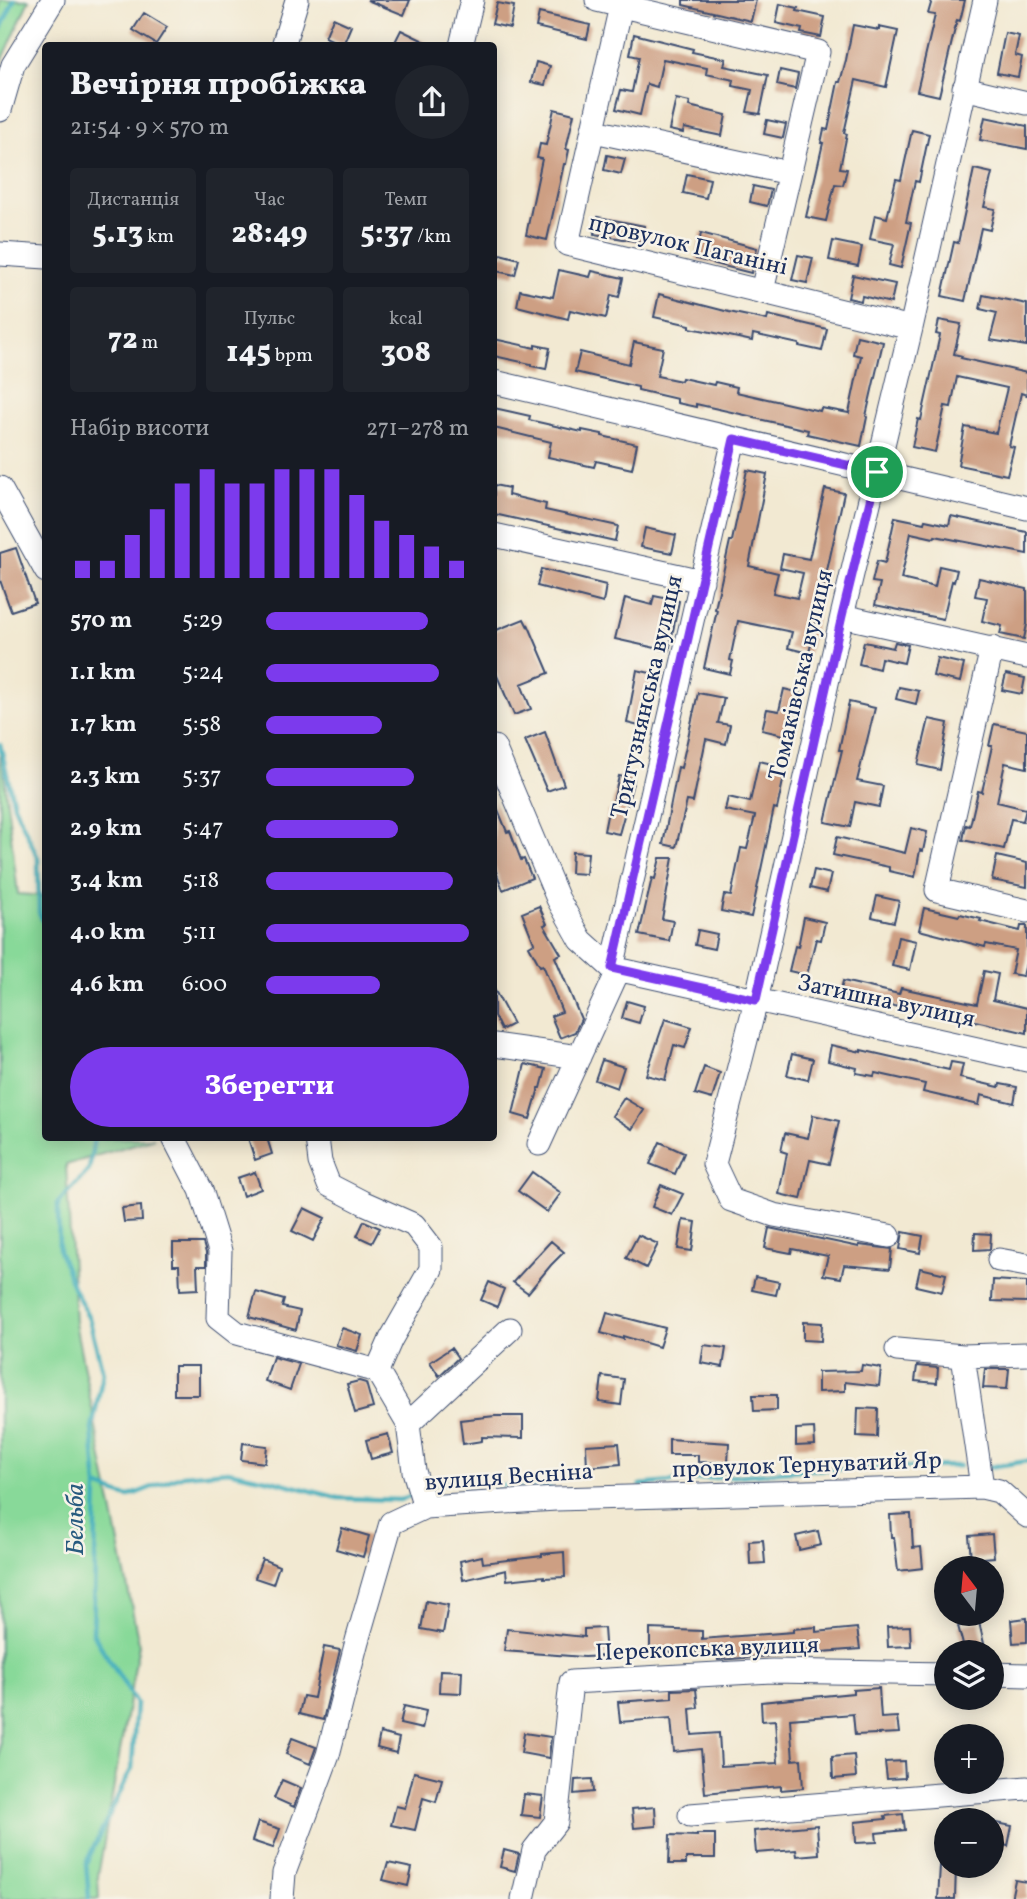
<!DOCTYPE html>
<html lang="uk">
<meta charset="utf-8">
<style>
body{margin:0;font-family:Vollkorn,serif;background:#20242c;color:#f1f3f6;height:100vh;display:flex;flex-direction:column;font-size:26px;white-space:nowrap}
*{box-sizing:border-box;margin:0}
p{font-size:23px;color:#9ea1a6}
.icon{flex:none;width:38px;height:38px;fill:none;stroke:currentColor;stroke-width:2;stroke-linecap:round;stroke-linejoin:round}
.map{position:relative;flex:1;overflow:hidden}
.sheet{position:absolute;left:42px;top:42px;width:455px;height:1099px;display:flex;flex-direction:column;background:#171b24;border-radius:7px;box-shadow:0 4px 18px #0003}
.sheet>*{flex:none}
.needle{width:46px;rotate:344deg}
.buttons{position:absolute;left:934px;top:1556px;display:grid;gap:14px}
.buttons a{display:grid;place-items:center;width:70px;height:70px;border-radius:50%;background:#171b24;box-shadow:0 4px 18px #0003;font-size:35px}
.pin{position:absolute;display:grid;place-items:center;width:60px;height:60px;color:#fff;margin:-30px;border:4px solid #fff;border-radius:50%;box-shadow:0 2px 7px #0007}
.round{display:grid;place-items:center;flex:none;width:74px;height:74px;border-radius:37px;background:#20242c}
.summary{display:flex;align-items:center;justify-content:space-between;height:119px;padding:0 28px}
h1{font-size:32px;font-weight:800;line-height:52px}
.metrics{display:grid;grid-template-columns:repeat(3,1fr);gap:10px;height:119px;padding:7px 28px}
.metrics div{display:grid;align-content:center;border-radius:7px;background:#20242c;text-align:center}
.metrics b{font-size:30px;font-weight:800}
.metrics small{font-size:19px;font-weight:400}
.metrics p{font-size:19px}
.chart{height:196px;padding:14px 28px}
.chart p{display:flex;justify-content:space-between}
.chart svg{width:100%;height:126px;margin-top:7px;stroke:#7c3aed;stroke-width:6}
.action{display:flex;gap:14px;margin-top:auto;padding:14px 28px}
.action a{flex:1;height:80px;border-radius:42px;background:#7c3aed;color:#fff;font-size:28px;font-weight:800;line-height:80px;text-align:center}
ul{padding:0 28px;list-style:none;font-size:23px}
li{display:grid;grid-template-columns:112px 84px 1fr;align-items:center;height:52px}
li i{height:18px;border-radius:9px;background:#7c3aed}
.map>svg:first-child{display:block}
.green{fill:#88d999;stroke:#52847c;stroke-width:2}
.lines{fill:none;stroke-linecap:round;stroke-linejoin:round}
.stream{stroke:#3faebc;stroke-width:4.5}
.building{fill:#cd9f83}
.minor-casing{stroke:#3b4b6f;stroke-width:25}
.minor{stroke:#fff;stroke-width:23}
.route-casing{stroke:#fff;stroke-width:14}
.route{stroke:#7c3aed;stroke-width:9}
.labels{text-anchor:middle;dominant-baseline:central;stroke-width:5;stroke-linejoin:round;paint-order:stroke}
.street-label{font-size:24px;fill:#1b2f5e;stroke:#f7f3e8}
.water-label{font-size:26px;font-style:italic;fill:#285b7f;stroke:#f7f3e8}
</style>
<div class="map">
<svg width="1027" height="1899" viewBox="0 0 1027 1899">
<rect width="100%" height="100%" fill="#f7f3e8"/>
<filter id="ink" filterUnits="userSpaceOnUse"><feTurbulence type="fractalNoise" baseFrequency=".0143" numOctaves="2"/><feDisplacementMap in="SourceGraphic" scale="14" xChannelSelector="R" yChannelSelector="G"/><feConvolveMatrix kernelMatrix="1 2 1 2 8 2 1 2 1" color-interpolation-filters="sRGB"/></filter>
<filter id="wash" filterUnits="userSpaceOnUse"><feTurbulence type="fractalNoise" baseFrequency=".00686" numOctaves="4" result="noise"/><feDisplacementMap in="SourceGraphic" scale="28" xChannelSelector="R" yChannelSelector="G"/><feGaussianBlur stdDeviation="1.57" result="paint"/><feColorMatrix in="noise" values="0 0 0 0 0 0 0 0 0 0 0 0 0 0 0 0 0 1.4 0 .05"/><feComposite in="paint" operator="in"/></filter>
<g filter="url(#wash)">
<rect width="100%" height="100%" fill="#f2e9d2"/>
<path class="green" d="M0,0H29L0,66Z
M0,743L18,894L45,896L46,1138H154L66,1165L75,1323L139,1644L98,1876L99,1899H0Z"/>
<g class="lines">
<path class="stream" d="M0,31L14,0
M0,744L14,805L38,858L39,912L46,928
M989,1467L1027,1461
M640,1485L799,1470L960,1466
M97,1486L127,1497L183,1475L228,1471L271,1480L338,1498L400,1500L414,1494
M428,1487L439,1482L551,1488
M89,1899L86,1863L132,1768L136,1703L93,1634L97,1486L92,1429L103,1373L89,1318L74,1289L59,1251L58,1203L89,1170L94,1138"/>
</g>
<g id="blocks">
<path class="building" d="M367,0H410L404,15Z
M683,0H756L751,21L683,5Z
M932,0H965L960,21L957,20L939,96L917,91L935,15L928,14Z
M497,3L514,6L510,28L492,24Z
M780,4L798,8L797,11L825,17L821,37L801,33L802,29L776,23Z
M144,13L167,27L156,44L133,30Z
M539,13L590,25L587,39L536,27Z
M333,18L351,26L343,45L325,37Z
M853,25L879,30V27L898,31L886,87L856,80L844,133L847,134L840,168L847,169L843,185L835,184L826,221L806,217L823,143H821L824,129L828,130L838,82H840L846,60Z
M401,30L434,46H393Z
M1005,33L1019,36L1015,55L1022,57L1018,77L997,73Z
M634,34L693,49L692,52L726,59L724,66L768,75L760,114L747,112L752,90L733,86L734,80L706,74L707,68L663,59L657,87L647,84L640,115L616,109L621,90L632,92L639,57L630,55Z
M536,62L550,66L545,85L531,82Z
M780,70L798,74L795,89L777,85Z
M676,99L690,102L689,106L726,115L722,136L684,128L683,133L669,130Z
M554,109L574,114L566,149L569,150L566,164H564L547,240L526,235L542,159L537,158L540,144L546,145Z
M985,117L1027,126V149L980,140Z
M767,120L786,124L783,138L764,134Z
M912,130L929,134L919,182L915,181L906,222L911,223L901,268L889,265L894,244L870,239L875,215L887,218L896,179L901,180Z
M607,155L625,159L621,174L604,170Z
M974,169L992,173L984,207L995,209L990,230L981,228L965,301L942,296L954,242L958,243Z
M687,174L710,179L706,198L683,193Z
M753,186L771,190L767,206L750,202Z
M598,217L645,226L641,242L594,234Z
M701,233L757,248L751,273L696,259Z
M833,241L862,247L858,266L829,260Z
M500,254L519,259L515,275L496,271Z
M798,255L813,258L807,283L792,280Z
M559,270L590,277L592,271L623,278L619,297L611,295L606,318L570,310L568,319L517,306L520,290L553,297Z
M853,275L895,284L891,303L862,296L861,301L848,298Z
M659,294L729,312L767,320L768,315L827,329L822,351L799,346V344L753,334L752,341L711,332L690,328V325L654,317Z
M983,295L1027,304V346L990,340L997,313L980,309Z
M939,320L961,324L954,354L962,356L961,358L1027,373V395L1021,393L1009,446L1014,447L1007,475L958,465L965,427L996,433L1007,388L957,377L951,407L945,406L935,452L912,447L918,419L921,420L940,335L936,334Z
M857,336L883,342L866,416L867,417L861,446L807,434L808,430L754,418V417L696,404V407L677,403V399L638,390V387L575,372L580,352L629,364L634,342L663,348L657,376L681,381L682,378L714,385L715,382L737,387L736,392L820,411L821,408L849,413L861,356L853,354Z
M494,339L535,348V345L550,348L546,369L531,366V364L494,356Z
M494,408L530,416L529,420L582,432V430L602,434V436L637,444L632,469L596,461L594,467L548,457L551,442L494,428Z
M747,470L767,474L749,566L778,573L773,593L797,598L803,573L780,568L783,554L809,559L825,489L844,493L809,653L788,648L792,632L738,621L730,660L733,661L730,674L704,668L717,610L715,609L730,541H732Z
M494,485L509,488L508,495L546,504L545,510L618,526L615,541L494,514Z
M951,516L1027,532V554L935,536L934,538L911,533L901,579L935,587L939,566L957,570L954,582L952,581L943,619L875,605L880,583L872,582L877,561L885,563L895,517L924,523L925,520L949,525Z
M645,528L676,535L672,553L641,547Z
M16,548L35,603L11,611L0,580V553Z
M541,569L606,585L603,603L537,586Z
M979,578L1027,589V624L1024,639L1000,634L1002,626L982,621L987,598L975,596Z
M654,596L679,601L669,651L615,639L625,598L652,605Z
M524,619L528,627V624L549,673L521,684L531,709L514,715L494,669V631Z
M864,642L893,648L895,642L908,645L904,663L881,658L879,669L859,664Z
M937,658L964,664L960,682L933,676Z
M637,670L659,675L647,728L627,723Z
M1006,674L1025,678L1022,694L1002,690Z
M899,687L919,691L916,704L896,699Z
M784,689L800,693L797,707L794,706L788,736L762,730L767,709L779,711Z
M698,693L724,698L718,723L730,725L726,744L706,739L693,802L687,801L676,847L663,844L678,767L681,768Z
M849,702L875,708L857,781L883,786L879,807L855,802L850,827L825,822L842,750H839Z
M929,719L948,723L940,770L918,765Z
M994,724L1027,731V768L1005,763L997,802L1026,809L1023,821L1011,819L1004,849L963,840L966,825L970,826L978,791L982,792L992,746H989Z
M545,732L564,785L547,791L525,740Z
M759,761L786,767L777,809L774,808L751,917L721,911L724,895L731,896L741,848L747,849L755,816L725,810L728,797L750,802Z
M619,776L634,779L619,834L604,831L608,811H611Z
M494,800L507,832L510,831L521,860L524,859L532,878L503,890L494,866Z
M911,828L927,832L923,851L920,850L915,877L889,871V867L833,855L837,837L905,853Z
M572,852L588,853L586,874L571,873Z
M997,856L1027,863V887L992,880Z
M660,858H673L662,919L673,921L669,941L639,935L652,878L655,879Z
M814,870L831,874L827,892L810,888Z
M877,896L899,901L894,922L872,917Z
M539,906L547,924L544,925L561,954L555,957L581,1019L575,1032L560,1038L551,1016L562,1012L543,965L540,966L529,946L534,943L522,913Z
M924,908L959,916L960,914L981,919L980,921L1020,931L1021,926H1027V959L1023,976L1011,974L1016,950L986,944L985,947L919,930Z
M804,917L825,922L821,940L816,939L807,975L789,971L795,946L798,947Z
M698,930L717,934L714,949L695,945Z
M898,937L916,941L910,970L892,966Z
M984,971L998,974L993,1000L1027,1008V1033L958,1017L957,1020L840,994L843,981L899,994L901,988L977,1004Z
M494,989L513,1024L501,1030L494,1016Z
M627,1001L644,1006L639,1023L622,1018Z
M665,1019L692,1027L685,1048L674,1045L665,1080L646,1075Z
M831,1045L861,1052V1050L949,1070L951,1062L963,1064L960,1078L999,1087L1000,1084L1017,1087L1014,1103L981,1095L979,1105L923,1092L925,1084L875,1073L874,1076L856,1073L857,1068L828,1061Z
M792,1054L813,1059L808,1080L787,1075Z
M602,1060L624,1067L617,1088L595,1080Z
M525,1064L546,1069L541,1088H539L530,1119L513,1114Z
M704,1067L720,1073L712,1099L695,1094Z
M624,1098L644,1110L632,1129L612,1116Z
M813,1115L839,1121L829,1164L810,1160L801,1199L779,1194L787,1153L781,1151L785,1133L808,1138Z
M248,1138H267L272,1154L255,1160Z
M660,1142L684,1153L675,1174L650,1164Z
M255,1172L261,1189L243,1196L237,1178Z
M532,1172L561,1193L547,1212L518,1191Z
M661,1185L683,1194L672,1215L652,1207Z
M141,1206L142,1221L124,1222L122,1208Z
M304,1208L325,1218L313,1241L292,1231Z
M683,1220L696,1222L692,1251L678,1249Z
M364,1221L380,1228L372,1243L357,1236Z
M769,1228L859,1247V1245L892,1249L890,1269L844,1265L841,1278L823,1275L828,1256L792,1249L791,1253L765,1248Z
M903,1232L923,1236L920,1253L900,1249Z
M975,1233L991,1234L990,1249L974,1250Z
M638,1235L658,1244L646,1268L626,1258Z
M551,1241L564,1252L551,1265L528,1293L513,1282Z
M173,1243H203L206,1253V1266H197L198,1289L180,1290L179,1265H173Z
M920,1268L946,1274L942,1292L916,1286Z
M755,1277L779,1282L776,1295L752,1290Z
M993,1280L1027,1282V1302L992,1301Z
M489,1282L504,1289L497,1307L481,1300Z
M256,1292L284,1300L282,1307L300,1311L296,1330L249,1317Z
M607,1313L665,1328L659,1347L623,1336V1339L601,1333Z
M803,1322L822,1323L821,1341L803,1340Z
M342,1328L362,1335L357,1351L336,1345Z
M704,1345L726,1348L723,1367L701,1363Z
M451,1348L458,1358L439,1376L430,1362Z
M273,1357L299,1364L290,1390L265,1381Z
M862,1365L881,1368L879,1386L845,1382V1391L818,1392V1372L861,1371Z
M174,1366H199V1395H174Z
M917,1366L938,1368L937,1383L915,1381Z
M985,1369H1009L1007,1389L983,1388Z
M602,1376L624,1379L621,1405L599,1402Z
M359,1381L366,1383L373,1408L355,1413L347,1384Z
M753,1395H777V1410L754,1411Z
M858,1408L878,1409L877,1437L857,1436Z
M495,1416H523V1438L482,1437V1441L463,1444L460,1420Z
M814,1428L815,1445L796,1446V1429Z
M388,1434L393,1453L371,1459L366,1440Z
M669,1439L729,1443L728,1463L698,1462V1455H669Z
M243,1443L267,1446L265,1463L241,1460Z
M619,1443L621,1464L587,1467L586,1445Z
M911,1514L913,1548L921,1547L923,1568L898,1571L894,1537H891L890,1515Z
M342,1528L369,1536L363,1557L336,1549Z
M818,1531L821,1545L799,1550L796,1536Z
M992,1534L994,1557L971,1559L969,1536Z
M763,1540L765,1563L750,1564L749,1541Z
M564,1552L565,1577L544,1578V1576L507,1580L506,1570L463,1580L460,1561L482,1556L483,1563L542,1556V1554Z
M262,1559L279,1566L273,1584L255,1578Z
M426,1601L448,1605L443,1633L421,1629Z
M1027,1618V1642L1013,1643L1011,1620Z
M979,1622L985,1648L965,1652L958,1626Z
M910,1626L911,1646L888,1647L887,1627Z
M816,1627V1632L857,1628L860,1649L718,1660L717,1652H668V1656H650V1629L702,1631V1639L793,1632V1629Z
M604,1628L606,1656L584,1657L504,1651L507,1629L584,1637V1629Z
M324,1647L340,1650L323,1720L299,1714L303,1696L314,1698Z
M440,1670L462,1671L461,1693L439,1692Z
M879,1688L881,1718L897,1717L899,1733L855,1735L853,1714L790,1719L793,1760L801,1759L803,1788L781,1790V1786L705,1793L701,1749L674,1752L671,1718L620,1722L618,1702L672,1698V1690L696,1689L698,1708L690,1709L692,1735L719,1733L721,1766L778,1763L775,1720L762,1721L761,1702L853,1693V1690Z
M404,1706L426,1711L422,1729L400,1724Z
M380,1733L399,1738L396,1753L377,1748Z
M524,1733L551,1737L549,1758L521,1753Z
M292,1738L316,1747L310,1764L286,1754Z
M854,1755L856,1777L833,1779L832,1757Z
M904,1761L905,1778L887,1779L885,1762Z
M414,1772L442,1779L436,1802L423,1798L415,1830L391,1825L396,1806L405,1808Z
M592,1779L593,1792L574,1794L575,1780Z
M282,1780L301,1788L294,1807L274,1798Z
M524,1794L543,1796L540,1817L521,1815Z
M655,1807L656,1826L634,1828L632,1809Z
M903,1814L905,1830L876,1833L877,1842L856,1843L855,1822L886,1819L885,1816Z
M258,1822L280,1829L273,1848L252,1841Z
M992,1822L1012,1826L1008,1846L992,1843Z
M817,1825L819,1854L797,1856L796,1850L756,1853L754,1831Z
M697,1834H715V1858H686V1864H669L670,1835L697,1836Z
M504,1850L519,1854L515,1871L500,1867Z
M388,1863L412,1868L408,1886L383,1880Z
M940,1866H956L955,1899H938Z
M1015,1880L1027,1882V1899H1011Z"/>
</g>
</g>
<g filter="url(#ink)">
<use href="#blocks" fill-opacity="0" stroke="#3b4b6f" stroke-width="2"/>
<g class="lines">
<defs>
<path id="minor" d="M597,0L818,52L762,291
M621,6L567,244L911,328
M283,46L297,0
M461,46L472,0
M964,88L1027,103
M0,110L13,65L53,0
M594,131L789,173
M0,254L46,257
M494,382L1027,508
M0,488L46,571
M494,535L702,581
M842,616L1027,657
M992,648L937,890L1027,911
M494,747L558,899L581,940L612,968L1027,1060
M612,968L734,439
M494,1045L579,1057
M174,1138L201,1190L220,1251L218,1318L237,1333L377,1371L408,1424L414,1471L425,1507
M317,1138L320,1162L329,1185L364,1203L414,1225L431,1247V1269L391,1339L377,1371
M539,1144L619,969
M889,1236L774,1215L731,1200L714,1164L756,1001L842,616L911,328L985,0
M999,1260L1027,1265
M897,1350L963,1356L1027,1354
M963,1356L982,1487L999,1491L1027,1516
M408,1424L510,1329
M992,1674L1027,1675
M690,1815L1027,1788
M282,1899L284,1873L328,1755L357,1641L391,1523L425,1507L556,1499L982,1487
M523,1899L534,1850L556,1822L571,1682L772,1671L947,1674"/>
</defs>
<use href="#minor" class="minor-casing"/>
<use href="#minor" class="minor"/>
</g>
</g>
<g class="lines" filter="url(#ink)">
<defs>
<path id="route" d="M734,439L877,472L842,616L756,1000L612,968Z"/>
</defs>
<use href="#route" class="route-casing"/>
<use href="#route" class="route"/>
</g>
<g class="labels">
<g class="street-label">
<text transform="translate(688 246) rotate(13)">провулок Паганіні</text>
<text transform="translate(802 675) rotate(-77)">Томаківська вулиця</text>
<text transform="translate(648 697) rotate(-77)">Тритузнянська вулиця</text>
<text transform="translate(886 1002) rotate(12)">Затишна вулиця</text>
<text transform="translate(807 1466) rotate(-2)">провулок Тернуватий Яр</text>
<text transform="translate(509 1478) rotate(-4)">вулиця Весніна</text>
<text transform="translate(707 1650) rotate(-2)">Перекопська вулиця</text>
</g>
<g class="water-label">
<text transform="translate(76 1519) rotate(-90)">Бельба</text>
</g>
</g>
</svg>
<div class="buttons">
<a><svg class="needle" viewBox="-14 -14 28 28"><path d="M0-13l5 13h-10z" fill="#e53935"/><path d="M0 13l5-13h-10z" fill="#9ea1a6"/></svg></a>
<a><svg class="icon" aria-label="layers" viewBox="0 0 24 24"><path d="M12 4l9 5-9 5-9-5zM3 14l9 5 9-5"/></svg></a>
<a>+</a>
<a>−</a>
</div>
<div class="pin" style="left:877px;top:472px;background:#1e9e55"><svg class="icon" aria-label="arrive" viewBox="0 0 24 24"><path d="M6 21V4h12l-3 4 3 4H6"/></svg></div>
<section class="sheet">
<div class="summary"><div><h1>Вечірня пробіжка</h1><p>21:54 · 9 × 570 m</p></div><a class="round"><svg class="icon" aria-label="share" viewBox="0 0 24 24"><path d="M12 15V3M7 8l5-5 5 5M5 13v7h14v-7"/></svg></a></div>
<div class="metrics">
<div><p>Дистанція</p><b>5.13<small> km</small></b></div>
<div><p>Час</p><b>28:49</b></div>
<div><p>Темп</p><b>5:37<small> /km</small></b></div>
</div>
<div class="metrics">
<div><b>72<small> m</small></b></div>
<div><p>Пульс</p><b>145<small> bpm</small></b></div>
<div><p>kcal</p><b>308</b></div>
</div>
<div class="chart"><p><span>Набір висоти</span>271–278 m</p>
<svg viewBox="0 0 160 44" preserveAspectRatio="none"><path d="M5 44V38M15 44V38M25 44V29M35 44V20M45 44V11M55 44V6M65 44V11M75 44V11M85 44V6M95 44V6M105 44V6M115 44V15M125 44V24M135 44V29M145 44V33M155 44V38"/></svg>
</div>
<ul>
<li><b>570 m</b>5:29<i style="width:80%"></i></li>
<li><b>1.1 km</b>5:24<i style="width:85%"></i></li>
<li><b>1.7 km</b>5:58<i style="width:57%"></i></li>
<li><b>2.3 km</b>5:37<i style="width:73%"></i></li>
<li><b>2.9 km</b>5:47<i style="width:65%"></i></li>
<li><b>3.4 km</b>5:18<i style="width:92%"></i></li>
<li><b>4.0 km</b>5:11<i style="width:100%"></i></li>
<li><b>4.6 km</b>6:00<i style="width:56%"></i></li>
</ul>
<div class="action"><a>Зберегти</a></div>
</section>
</div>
